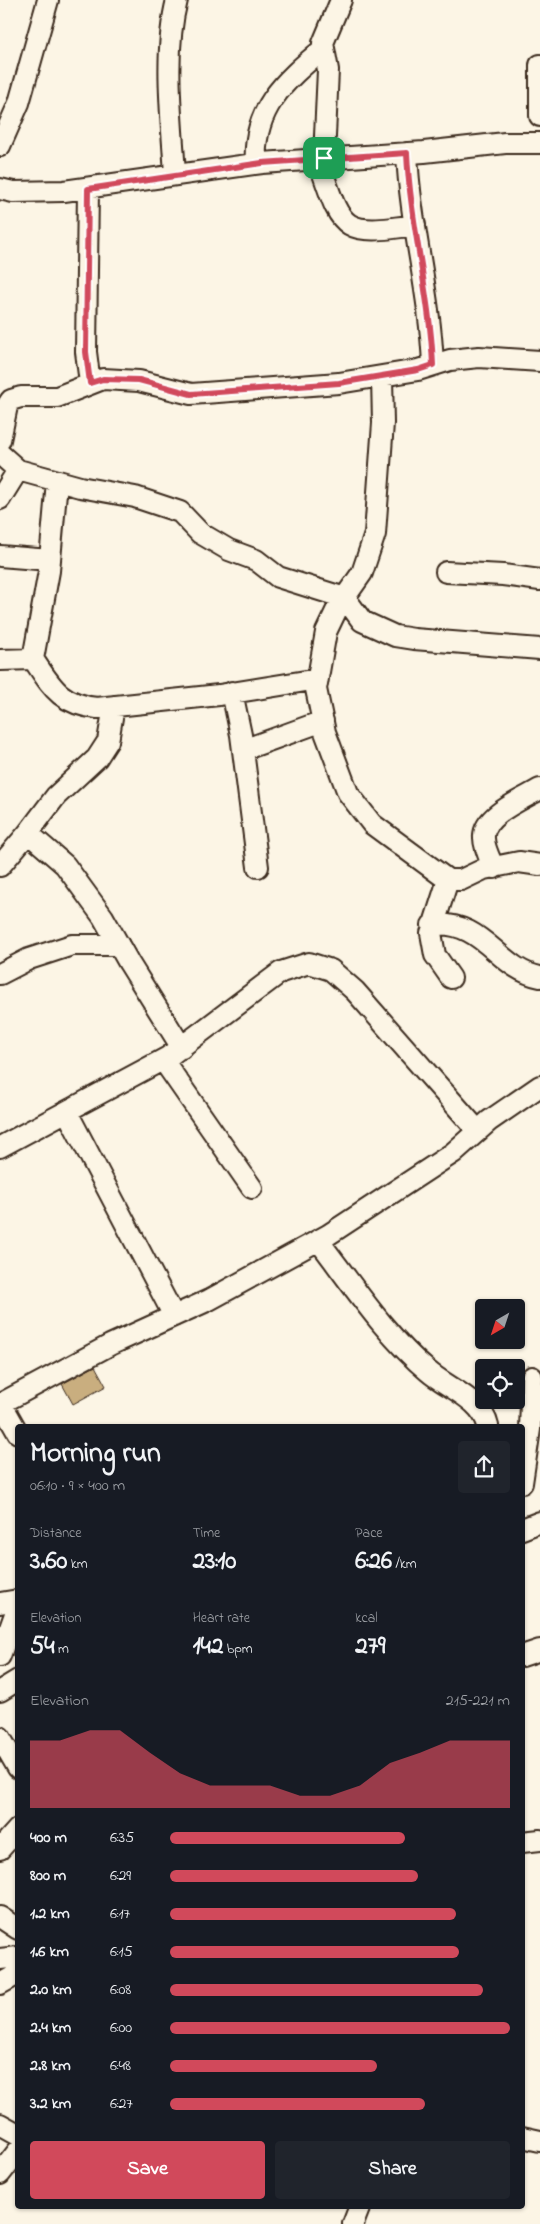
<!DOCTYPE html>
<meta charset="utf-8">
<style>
body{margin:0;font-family:"Indie Flower",sans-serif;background:#20242c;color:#f1f3f6;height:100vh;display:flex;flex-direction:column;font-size:19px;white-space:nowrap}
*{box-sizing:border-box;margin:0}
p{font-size:16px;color:#9ea1a6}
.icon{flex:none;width:28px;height:28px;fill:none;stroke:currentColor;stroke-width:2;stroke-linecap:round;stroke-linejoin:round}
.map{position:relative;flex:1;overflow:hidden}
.details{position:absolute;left:15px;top:1424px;width:510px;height:785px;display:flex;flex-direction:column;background:#171b24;border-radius:5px;box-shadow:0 1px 4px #0004}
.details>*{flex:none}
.needle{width:32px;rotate:219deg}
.fabs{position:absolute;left:475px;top:1299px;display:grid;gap:10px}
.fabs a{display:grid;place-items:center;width:50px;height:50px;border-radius:5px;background:#171b24;box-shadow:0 1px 4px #0004;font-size:25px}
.pin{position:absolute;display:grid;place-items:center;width:42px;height:42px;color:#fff;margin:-21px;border-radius:10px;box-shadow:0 2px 8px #0006}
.round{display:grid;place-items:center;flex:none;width:52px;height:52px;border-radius:5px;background:#20242c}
.summary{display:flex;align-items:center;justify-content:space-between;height:85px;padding:0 15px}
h1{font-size:28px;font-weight:700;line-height:38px}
.figures{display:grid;grid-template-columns:repeat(3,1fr);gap:8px;height:85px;padding:5px 15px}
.figures div{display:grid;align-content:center}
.figures b{font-size:25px;font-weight:700}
.figures small{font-size:14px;font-weight:400}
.figures p{font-size:14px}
.chart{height:140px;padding:10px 15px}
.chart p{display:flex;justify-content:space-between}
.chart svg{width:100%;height:90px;margin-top:5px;fill:#d1495b;opacity:.7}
.action{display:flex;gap:10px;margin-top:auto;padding:10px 15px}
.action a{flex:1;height:58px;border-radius:5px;background:#d1495b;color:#fff;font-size:20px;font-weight:700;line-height:58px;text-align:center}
.action a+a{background:#20242c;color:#f1f3f6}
ul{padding:0 15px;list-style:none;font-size:16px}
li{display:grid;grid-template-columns:80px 60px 1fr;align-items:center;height:38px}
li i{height:12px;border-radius:6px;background:#d1495b}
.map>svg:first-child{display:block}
.building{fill:#c9ae7f;stroke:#3b2a1e}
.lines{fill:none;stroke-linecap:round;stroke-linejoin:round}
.minor-casing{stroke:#3b2a1e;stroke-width:24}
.minor{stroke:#fcf5e5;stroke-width:20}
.route-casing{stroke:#fff;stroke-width:10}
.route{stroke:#d1495b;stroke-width:6}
</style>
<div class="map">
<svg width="540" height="2224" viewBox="0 0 540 2224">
<rect width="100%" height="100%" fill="#fcf5e5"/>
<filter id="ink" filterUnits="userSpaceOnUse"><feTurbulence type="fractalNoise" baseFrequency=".02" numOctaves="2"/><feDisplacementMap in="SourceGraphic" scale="10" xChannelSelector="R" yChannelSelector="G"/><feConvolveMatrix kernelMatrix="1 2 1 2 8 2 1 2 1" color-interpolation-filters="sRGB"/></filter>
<g filter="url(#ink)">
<path class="building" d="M95,1366L106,1386L73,1404L62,1384Z"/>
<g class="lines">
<defs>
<path id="minor" d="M540,65V116
M0,146L19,103L48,0
M407,153C410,224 430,292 433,365
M324,158L328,70L323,43L341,0
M318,159C342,228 338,237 415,225
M256,164C252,110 284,81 323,49
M175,175C172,120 163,54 177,0
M0,189L13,192L64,191L262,163L424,152L505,143H540
M88,189L86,352L90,383
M382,377L383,423L375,534L362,573L338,607L326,632L316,689L325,732L348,793L372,824L448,880L431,933L435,955L451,978
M0,440L7,406L11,400L21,397H57L103,379L139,381L191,394L339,383L418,370L450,360L479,357L540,361
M0,454L18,470L80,487L135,497L180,512L200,533L229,550L256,560L278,577L345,598L362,621L395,636L414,639L540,649
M57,481L49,571L33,659C52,687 60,704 97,708L219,695L318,679
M0,499L18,470
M0,556L50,560
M446,572L503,575L540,580
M0,660L33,659
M232,692L241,735L258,867
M243,750L323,721
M28,833L65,865L103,917L129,963L182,1048
M0,866L28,833L56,796L97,758L108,741L114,706
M494,868C490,859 484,848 484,838C482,815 524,799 540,789
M448,880H461L484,869L519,862L540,865
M432,925C484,919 497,969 540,977
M0,974L29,959L72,945H119
M163,1060L252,1188
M67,1112L174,1316
M0,1147L168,1057L281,972L309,963L331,970L355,991L478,1131
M318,1240C352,1284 385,1335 428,1371C447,1388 482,1399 488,1426
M1,1403L18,1433
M0,1404L110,1345L209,1300L328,1235L453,1153L489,1121L540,1086
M522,1483L530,1429L532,1377
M522,1529L540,1522
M0,1603L18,1600
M0,1656L15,1614
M522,1656L540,1650
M0,1691L18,1680
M0,1737L18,1768
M522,1842L540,1840
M0,1849L18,1829
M0,1917L18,1929
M0,1959L18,1957
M0,1984L18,1974
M0,2124L18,2134
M522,2137L540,2141
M0,2174L18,2151
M353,2224L360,2206"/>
</defs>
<use href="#minor" class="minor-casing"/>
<use href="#minor" class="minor"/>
</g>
</g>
<g class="lines" filter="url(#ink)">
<defs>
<path id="route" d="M407,153C410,224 430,293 433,365L418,370L339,383L191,394L139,380L103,379L90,383L86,352L88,189L262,163Z"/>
</defs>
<use href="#route" class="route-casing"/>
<use href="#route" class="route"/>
</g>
</svg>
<div class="fabs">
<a><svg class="needle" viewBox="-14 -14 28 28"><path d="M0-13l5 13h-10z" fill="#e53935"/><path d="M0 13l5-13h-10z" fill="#9ea1a6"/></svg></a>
<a><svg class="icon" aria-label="locate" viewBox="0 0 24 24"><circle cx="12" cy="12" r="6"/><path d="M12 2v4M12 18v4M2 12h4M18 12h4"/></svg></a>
</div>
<div class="pin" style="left:324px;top:158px;background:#1e9e55"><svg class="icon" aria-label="arrive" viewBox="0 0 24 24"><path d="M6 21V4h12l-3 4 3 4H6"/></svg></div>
<section class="details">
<div class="summary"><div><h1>Morning run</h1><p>06:10 · 9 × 400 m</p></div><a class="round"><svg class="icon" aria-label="share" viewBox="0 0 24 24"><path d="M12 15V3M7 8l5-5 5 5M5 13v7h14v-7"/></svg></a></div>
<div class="figures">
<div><p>Distance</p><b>3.60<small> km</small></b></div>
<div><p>Time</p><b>23:10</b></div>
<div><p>Pace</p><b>6:26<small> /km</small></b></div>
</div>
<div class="figures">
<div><p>Elevation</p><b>54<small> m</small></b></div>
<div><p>Heart rate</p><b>142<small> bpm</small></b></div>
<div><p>kcal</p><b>279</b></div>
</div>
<div class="chart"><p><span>Elevation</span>215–221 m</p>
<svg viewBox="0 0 160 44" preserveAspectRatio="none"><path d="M0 44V11L10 11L20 6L30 6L40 17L50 27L60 33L70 33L80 33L90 38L100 38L110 33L120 22L130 17L140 11L150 11L160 11V44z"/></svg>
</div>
<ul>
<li><b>400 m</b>6:35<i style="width:69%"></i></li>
<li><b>800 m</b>6:29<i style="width:73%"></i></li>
<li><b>1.2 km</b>6:17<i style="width:84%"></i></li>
<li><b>1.6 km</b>6:15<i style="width:85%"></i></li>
<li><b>2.0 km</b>6:08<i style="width:92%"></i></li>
<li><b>2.4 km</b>6:00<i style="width:100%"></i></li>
<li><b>2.8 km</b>6:48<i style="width:61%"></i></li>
<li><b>3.2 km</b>6:27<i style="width:75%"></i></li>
</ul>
<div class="action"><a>Save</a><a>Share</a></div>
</section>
</div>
